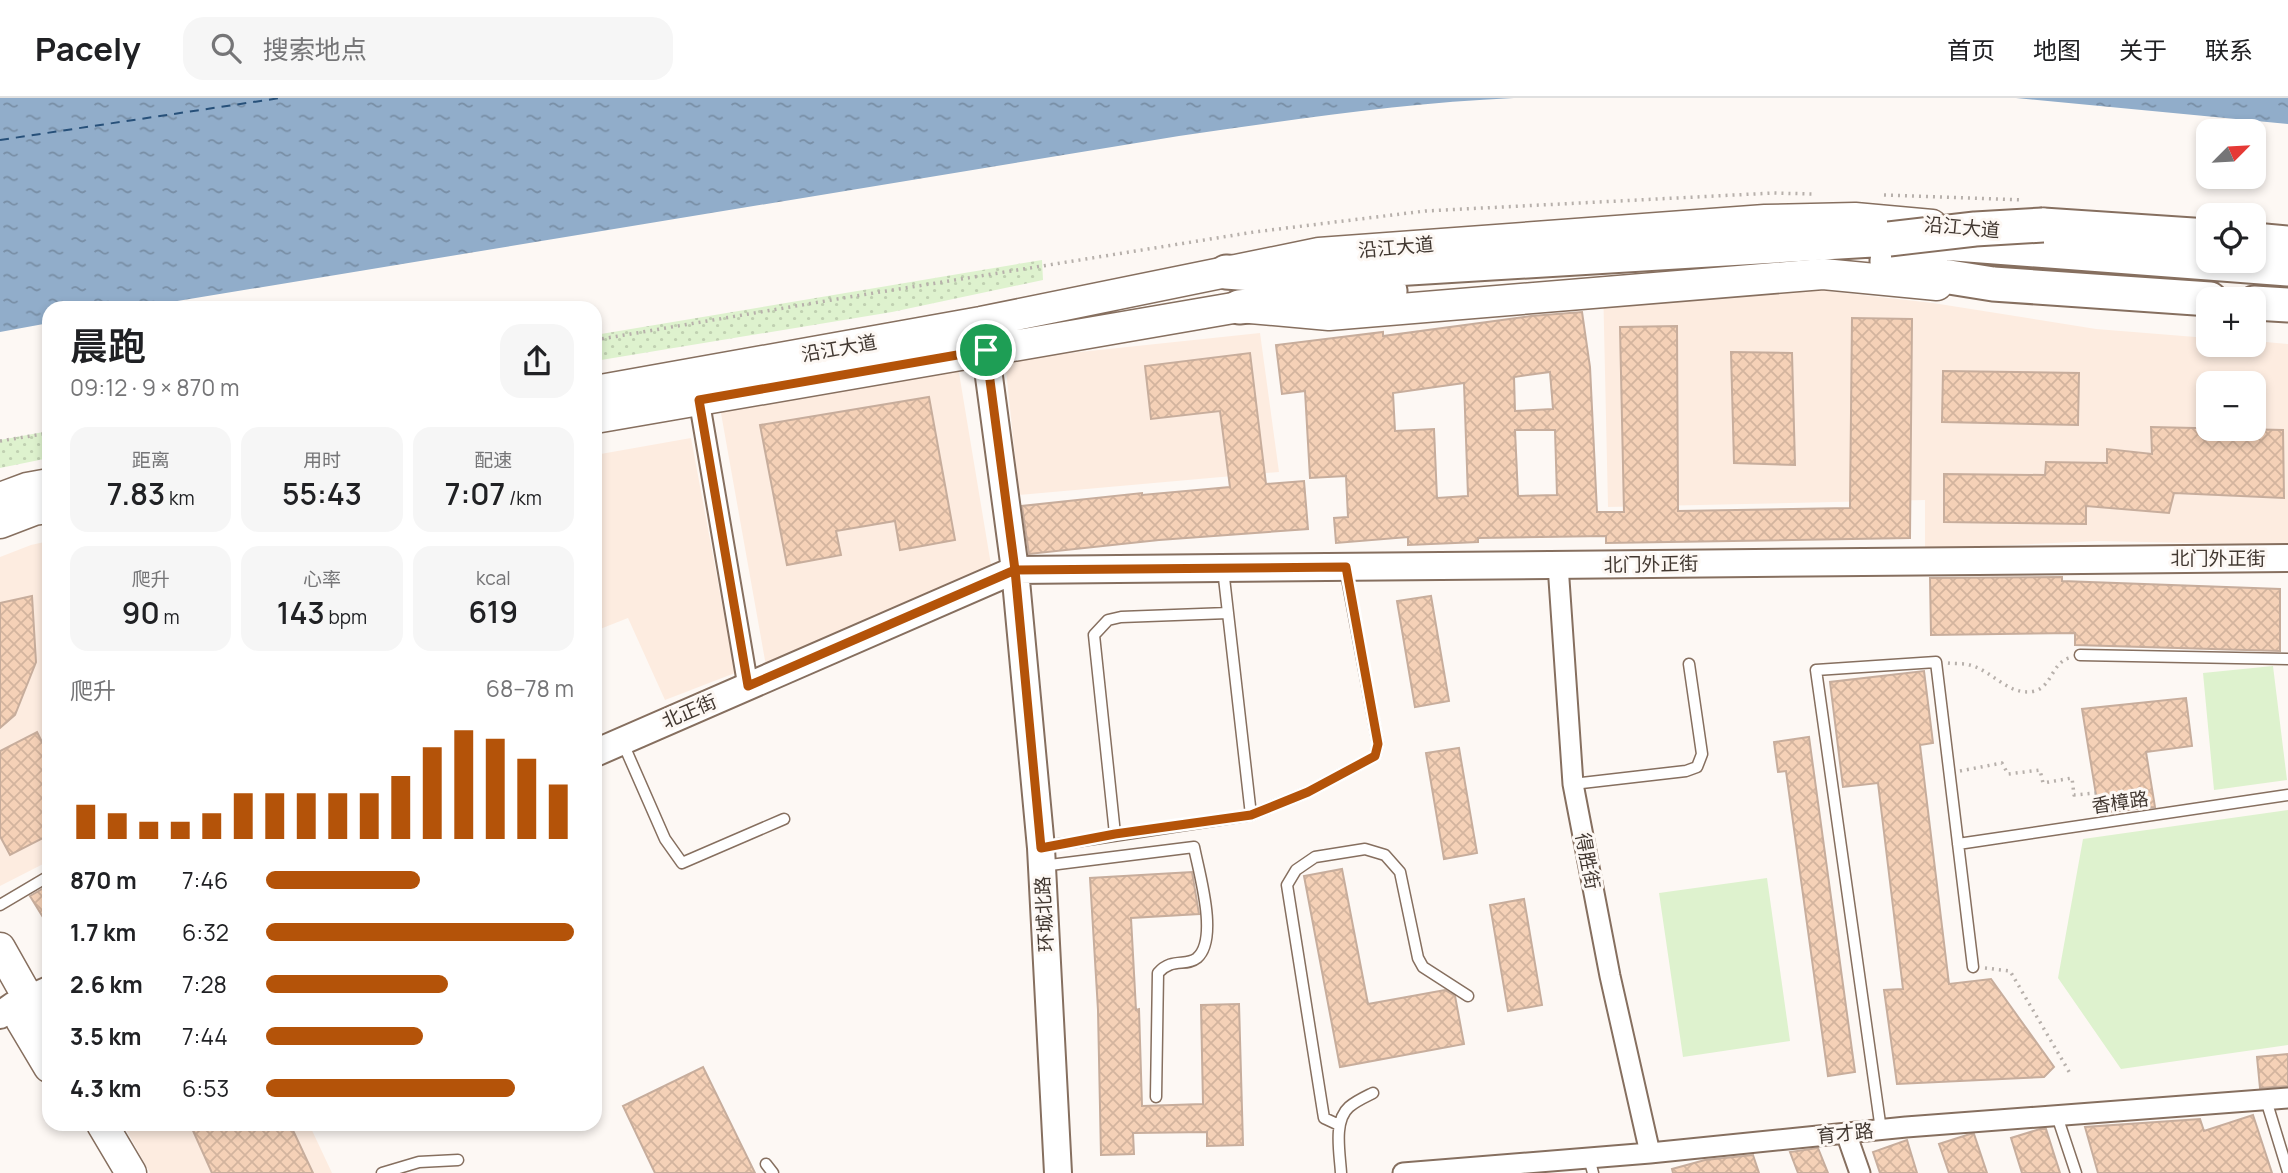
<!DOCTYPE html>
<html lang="zh">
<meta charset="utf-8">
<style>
body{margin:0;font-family:Manrope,"Noto Sans SC",sans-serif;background:#f6f6f6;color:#202124;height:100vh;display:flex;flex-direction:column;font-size:26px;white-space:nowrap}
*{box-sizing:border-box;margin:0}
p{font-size:23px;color:#757577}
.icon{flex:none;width:38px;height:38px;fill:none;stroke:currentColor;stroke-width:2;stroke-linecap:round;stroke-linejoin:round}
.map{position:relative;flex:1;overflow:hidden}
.side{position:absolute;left:42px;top:203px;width:560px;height:830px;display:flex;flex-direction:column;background:#fff;border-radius:21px;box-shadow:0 4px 10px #0003}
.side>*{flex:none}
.needle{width:46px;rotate:66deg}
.controls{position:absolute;left:2196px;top:21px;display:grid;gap:14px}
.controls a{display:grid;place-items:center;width:70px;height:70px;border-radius:14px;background:#fff;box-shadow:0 4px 10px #0003;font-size:35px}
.pin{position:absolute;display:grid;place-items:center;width:60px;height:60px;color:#fff;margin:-30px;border:4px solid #fff;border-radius:50%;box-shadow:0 2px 7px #0007}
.round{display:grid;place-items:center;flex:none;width:74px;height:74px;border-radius:21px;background:#f6f6f6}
.headline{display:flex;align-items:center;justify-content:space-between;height:119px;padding:0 28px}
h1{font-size:38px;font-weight:600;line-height:52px}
.figures{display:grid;grid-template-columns:repeat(3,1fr);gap:10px;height:119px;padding:7px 28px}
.figures div{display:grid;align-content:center;border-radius:18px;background:#f6f6f6;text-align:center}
.figures b{font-size:30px;font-weight:600}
.figures small{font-size:19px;font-weight:400}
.figures p{font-size:19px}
.chart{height:196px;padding:14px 28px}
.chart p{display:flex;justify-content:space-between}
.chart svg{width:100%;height:126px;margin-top:7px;stroke:#b45309;stroke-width:6}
ul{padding:0 28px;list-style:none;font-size:23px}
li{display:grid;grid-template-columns:112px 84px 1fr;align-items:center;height:52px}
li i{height:18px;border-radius:9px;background:#b45309}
header{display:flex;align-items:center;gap:42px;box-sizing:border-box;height:98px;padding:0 35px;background:#fff;border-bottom:2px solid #e0e0e0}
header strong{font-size:33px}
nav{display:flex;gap:38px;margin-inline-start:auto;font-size:24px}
.search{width:490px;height:63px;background:#f6f6f6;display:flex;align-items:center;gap:18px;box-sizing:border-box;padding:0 24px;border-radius:21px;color:#757577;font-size:26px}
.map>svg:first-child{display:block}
.commercial{fill:#fdece0;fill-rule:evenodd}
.grass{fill:#def2ce}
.park{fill:url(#park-dots)}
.water{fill:url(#water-ripples)}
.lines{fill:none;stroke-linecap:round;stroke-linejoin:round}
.ferry{stroke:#275079;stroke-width:2;stroke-dasharray:9 7;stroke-linecap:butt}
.building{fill:url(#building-cross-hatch);stroke:#c7ad9c;stroke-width:2;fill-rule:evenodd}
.lane-casing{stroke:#866f5f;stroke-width:13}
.street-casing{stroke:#866f5f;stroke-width:23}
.secondary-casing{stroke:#866f5f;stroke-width:30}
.primary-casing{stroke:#866f5f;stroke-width:33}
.highway-casing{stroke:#866f5f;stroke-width:37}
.path{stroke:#b7b0ab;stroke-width:3.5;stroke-dasharray:2 5;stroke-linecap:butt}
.lane{stroke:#fff;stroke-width:10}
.street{stroke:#fff;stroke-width:19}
.secondary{stroke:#fff;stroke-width:26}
.primary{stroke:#fff;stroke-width:30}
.highway{stroke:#fff;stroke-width:33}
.highway-bridge-casing{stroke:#866f5f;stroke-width:37;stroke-linecap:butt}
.highway-bridge{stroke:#fff;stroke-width:33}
.route-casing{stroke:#fff;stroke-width:14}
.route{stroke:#b45309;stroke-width:9}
.labels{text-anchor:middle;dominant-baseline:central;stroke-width:6;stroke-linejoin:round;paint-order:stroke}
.street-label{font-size:19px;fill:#423831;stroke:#fdf8f4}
</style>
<header>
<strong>Pacely</strong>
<div class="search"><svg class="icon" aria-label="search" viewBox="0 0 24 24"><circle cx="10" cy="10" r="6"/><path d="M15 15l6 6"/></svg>搜索地点</div>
<nav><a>首页</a><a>地图</a><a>关于</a><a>联系</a></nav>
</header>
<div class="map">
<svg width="2288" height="1075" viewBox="0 0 2288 1075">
<defs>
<pattern id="park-dots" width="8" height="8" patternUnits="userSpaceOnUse" patternTransform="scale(1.75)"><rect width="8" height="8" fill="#def2ce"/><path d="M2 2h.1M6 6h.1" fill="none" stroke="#c0d0b1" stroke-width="1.8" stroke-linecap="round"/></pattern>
<pattern id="water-ripples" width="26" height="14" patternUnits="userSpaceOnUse" patternTransform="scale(1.75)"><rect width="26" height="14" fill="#91adca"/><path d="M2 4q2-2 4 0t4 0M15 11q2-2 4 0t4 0" fill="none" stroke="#788ea5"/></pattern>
<pattern id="building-cross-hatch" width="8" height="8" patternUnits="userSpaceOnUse" patternTransform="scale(1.75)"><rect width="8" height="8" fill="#f5d1b7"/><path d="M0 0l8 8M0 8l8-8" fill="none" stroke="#d3b49e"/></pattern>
</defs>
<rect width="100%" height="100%" fill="#fdf8f4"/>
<path class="commercial" d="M1603,185L1783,188L1933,205L2096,231L2208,240V247H2254V243L2288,246V447L2098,443L1925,451V402L1608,409ZM2208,285H2254V331H2208Z
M1260,235L1279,374L1019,397L1005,262Z
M958,269L991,467L766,568L719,304Z
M691,340L735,575L665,602L628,520L595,533V357Z
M49,443V763L0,788V459L31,447Z
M123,1026H309L332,1075H150Z"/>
<path class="grass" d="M2273,568L2287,682L2214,692L2203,575Z
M2288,712V947L2121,971L2058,880L2083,741Z
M1767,780L1790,943L1683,959L1659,795Z"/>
<path class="park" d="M1042,162L1043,182L892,214L595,263V237Z
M49,333V360L0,370V342Z"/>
<path class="water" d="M0,0H1514C1402,5 1291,22 1179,38L135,210H49V225L0,234Z
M2016,0H2288V26Z"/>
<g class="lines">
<path class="ferry" d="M0,42L280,0"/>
</g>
<path class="building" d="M1582,214L1590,269L1597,414H1624L1620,229L1677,228L1678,413L1850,410L1852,220L1912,221L1910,440L1606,445V438L1478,440V444L1408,447V439L1336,445L1334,420L1348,419L1346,378L1310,380L1305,293L1282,296L1276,247L1383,234V238L1531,218ZM1550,274L1553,311L1515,313L1514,279ZM1464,285L1468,398L1437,400L1434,331L1395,333L1393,295ZM1515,332H1555L1557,397L1518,398Z
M1731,254L1792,255L1795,367L1734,365Z
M1250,255L1266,386L1304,383L1308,431L1159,442L1029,456L1022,408L1142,395V397L1230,389L1220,313L1151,321L1145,268Z
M1943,273L2079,275L2078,327L1942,324Z
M929,299L955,442L900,452L895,423L836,433L841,457L787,467L760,327Z
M2151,329L2283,332L2284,400L2174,395L2169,415L2086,408V426L1944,424V376L2045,377L2046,364L2107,365V351L2152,356Z
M2062,479V483L2280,491V553L2075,547V535L1931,537L1930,480Z
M32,498L36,564L15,617L0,630V505Z
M1431,498L1449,603L1415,609L1397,503Z
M1924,573L1933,645L1920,647L1949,886L1991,881L2054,969L2044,979L1897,986L1884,892L1903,891L1878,685L1843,689L1830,584Z
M2186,600L2192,648L2146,654L2155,709L2099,715L2082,611Z
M37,634L49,658V737L10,757L0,738V653Z
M1809,639L1855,974L1828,978L1786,673L1778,674L1774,644Z
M1459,650L1477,755L1444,761L1426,655Z
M1342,771L1368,906L1445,892L1455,898L1464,946L1340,969L1304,778Z
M1192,774L1199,816L1131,820L1136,912L1139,911L1142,1008L1203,1006L1201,907L1239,906L1243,1047L1207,1048V1034L1133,1035L1134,1056L1101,1057L1098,912L1090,780Z
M49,787V829L30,798Z
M1524,801L1542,907L1508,913L1490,807Z
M2288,956V988L2260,990L2257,959Z
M703,969L755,1075H655L623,1008Z
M2253,1017L2272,1075H2098L2085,1029L2200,1021L2204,1033Z
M190,1026H290L313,1075H212Z
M2040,1031H2046L2060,1075H2022L2011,1040Z
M1970,1036H1974L1987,1075H1949L1939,1046Z
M1907,1042L1917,1075H1880L1873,1054Z
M1818,1050L1828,1075H1798L1790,1054Z
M1753,1057L1759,1075H1673L1672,1071L1705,1062Z"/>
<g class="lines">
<defs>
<path id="lane" d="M1223,471L1251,717
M2080,557L2288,561
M622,643L665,741L682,765L784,721
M1573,686L1686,673L1697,669L1702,656L1689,566
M1115,736L1094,537L1108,522L1121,519L1228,515
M1958,746L2288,697
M1041,749L1251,717L1308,694L1375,658L1378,646L1345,469
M1042,768L1194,749C1199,775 1219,841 1197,860C1186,869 1172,859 1158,875L1156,999
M0,807L49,778
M2266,1002L2288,1074
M2057,1018L2076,1075
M1339,1027L1324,1020L1323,1014L1287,787L1296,772L1315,759L1365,751L1385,757L1400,774L1418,860L1423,869L1468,898
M1881,1032L1816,572L1936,564L1973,869
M1589,1060L1593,1075
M766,1066L773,1075
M382,1075L419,1064L458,1062
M1341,1075C1340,1056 1333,1023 1349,1009C1356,1003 1365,999 1373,995"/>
<path id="street" d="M699,302L748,588
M1558,467L1573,686L1610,878L1650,1055
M1846,1035L1860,1075
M1403,1075L1650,1055L1906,1029L2288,1000"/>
<path id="secondary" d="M983,234L1015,472L1041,750L1058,1075
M595,655L1015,472L2288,460
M0,917L13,908L49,892"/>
<path id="primary" d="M595,293L981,224L1319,155L1765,122L1855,120L1932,127
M595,320L1239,209L1329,217L1823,176L1937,187
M0,400L27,390L49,386
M0,425L34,412L49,410
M0,850L49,937
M21,922L49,969
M102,1026L131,1075"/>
<path id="highway" d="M2043,127L2208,138
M2254,142L2288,145
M1887,163L1943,178L1993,186L2210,201
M1226,174L1278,178L1889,141L2288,171
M2254,205L2288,207
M1239,209L1390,193"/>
</defs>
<use href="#lane" class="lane-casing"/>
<use href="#street" class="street-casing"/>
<use href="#secondary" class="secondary-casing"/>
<use href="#primary" class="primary-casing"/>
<use href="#highway" class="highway-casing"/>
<path class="path" d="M1884,97L2023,102
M595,242L849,199L1254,134L1425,113L1773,95L1814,96
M0,343L49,335
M1948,565C1955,566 1964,565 1970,567C1993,573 2009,599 2035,593C2052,588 2052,565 2069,560
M1960,673L2002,665L2008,676L2040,672L2043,685L2072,680L2074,697L2096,695
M1985,870L2010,873L2071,977"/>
<use href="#lane" class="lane"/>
<use href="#street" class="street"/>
<use href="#secondary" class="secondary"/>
<use href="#primary" class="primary"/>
<use href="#highway" class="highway"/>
<defs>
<path id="highway-bridge" d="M1889,141L1975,131L2043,127"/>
</defs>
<use href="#highway-bridge" class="highway-bridge-casing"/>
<use href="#highway-bridge" class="highway-bridge"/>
</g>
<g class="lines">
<defs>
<path id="route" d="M986,252L1015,472L1346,469L1378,646L1375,658L1308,694L1251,717L1115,736L1041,750L1015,472L748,588L699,302L986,252"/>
</defs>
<use href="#route" class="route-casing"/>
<use href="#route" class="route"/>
</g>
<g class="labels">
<g class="street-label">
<text transform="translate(1962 129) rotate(5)">沿江大道</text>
<text transform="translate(1396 149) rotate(-5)">沿江大道</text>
<text transform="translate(839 250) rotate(-10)">沿江大道</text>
<text x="2218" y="460">北门外正街</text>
<text transform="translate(1651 466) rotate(-1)">北门外正街</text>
<text transform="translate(689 613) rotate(-23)">北正街</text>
<text transform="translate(2120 704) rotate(-8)">香樟路</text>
<text transform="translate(1588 763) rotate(79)">得胜街</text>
<text transform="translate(1044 816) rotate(-93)">环城北路</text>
<text transform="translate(1845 1035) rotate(-6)">育才路</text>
</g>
</g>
</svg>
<div class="controls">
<a><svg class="needle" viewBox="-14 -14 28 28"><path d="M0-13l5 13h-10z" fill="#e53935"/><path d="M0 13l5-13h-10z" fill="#757577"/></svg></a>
<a><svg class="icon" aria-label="locate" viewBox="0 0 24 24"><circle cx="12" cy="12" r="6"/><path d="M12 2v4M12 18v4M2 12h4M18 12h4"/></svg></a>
<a>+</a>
<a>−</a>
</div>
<div class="pin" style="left:986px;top:252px;background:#1e9e55"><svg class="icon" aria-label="arrive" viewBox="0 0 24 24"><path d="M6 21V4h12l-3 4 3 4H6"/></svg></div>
<section class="side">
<div class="headline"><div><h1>晨跑</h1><p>09:12 · 9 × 870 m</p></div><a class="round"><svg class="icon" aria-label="share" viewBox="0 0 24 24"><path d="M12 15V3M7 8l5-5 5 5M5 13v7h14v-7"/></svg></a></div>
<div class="figures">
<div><p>距离</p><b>7.83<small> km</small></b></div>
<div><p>用时</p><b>55:43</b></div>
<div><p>配速</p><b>7:07<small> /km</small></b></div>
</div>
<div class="figures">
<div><p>爬升</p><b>90<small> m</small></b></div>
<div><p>心率</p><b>143<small> bpm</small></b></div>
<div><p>kcal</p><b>619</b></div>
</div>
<div class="chart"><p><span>爬升</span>68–78 m</p>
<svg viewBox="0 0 160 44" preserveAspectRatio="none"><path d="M5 44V32M15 44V35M25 44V38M35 44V38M45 44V35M55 44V28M65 44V28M75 44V28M85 44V28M95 44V28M105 44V22M115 44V12M125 44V6M135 44V9M145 44V16M155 44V25"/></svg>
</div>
<ul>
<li><b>870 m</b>7:46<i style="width:50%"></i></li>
<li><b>1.7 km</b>6:32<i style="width:100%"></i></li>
<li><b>2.6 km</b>7:28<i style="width:59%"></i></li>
<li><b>3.5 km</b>7:44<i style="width:51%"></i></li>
<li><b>4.3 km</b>6:53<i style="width:81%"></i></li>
</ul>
</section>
</div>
